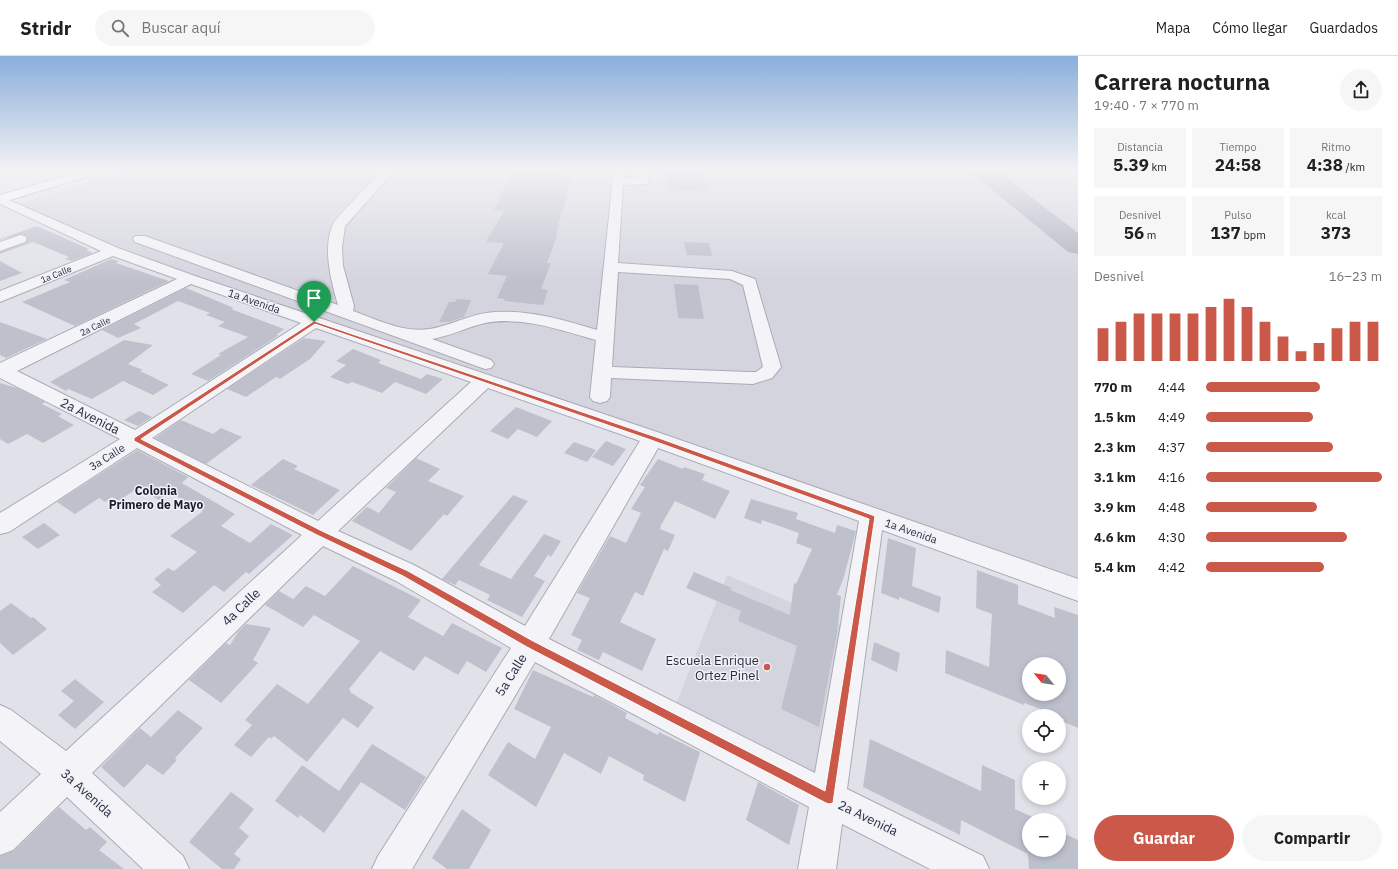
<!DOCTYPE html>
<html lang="es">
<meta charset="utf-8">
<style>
body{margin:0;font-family:"IBM Plex Sans",sans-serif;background:#f6f6f6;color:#202124;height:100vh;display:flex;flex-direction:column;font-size:15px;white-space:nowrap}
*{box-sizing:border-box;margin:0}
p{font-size:13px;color:#757577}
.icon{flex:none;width:22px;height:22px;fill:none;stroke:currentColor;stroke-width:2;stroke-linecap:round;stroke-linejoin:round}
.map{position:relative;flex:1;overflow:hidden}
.side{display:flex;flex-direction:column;background:#fff;width:320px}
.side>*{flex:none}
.needle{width:26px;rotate:300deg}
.buttons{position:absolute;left:1022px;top:601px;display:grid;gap:8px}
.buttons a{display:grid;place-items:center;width:44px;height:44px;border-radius:50%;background:#fff;box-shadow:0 2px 6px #0003;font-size:20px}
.pin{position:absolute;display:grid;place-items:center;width:34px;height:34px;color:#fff;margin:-41px -17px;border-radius:50% 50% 50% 0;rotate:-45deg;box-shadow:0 0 4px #0007}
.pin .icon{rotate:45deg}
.round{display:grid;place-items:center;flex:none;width:42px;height:42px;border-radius:21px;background:#f6f6f6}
.head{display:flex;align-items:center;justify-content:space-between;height:68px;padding:0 16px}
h1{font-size:22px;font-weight:700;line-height:30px}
.stats{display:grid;grid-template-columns:repeat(3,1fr);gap:6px;height:68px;padding:4px 16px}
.stats div{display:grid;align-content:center;border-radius:0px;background:#f6f6f6;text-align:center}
.stats b{font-size:17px;font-weight:700}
.stats small{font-size:11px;font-weight:400}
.stats p{font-size:11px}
.chart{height:112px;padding:8px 16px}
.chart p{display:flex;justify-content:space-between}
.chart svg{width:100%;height:72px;margin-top:4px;stroke:#ca594a;stroke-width:6}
.button{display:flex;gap:8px;margin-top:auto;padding:8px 16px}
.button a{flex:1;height:46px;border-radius:24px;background:#ca594a;color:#fff;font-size:16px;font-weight:700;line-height:46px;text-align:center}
.button a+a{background:#f6f6f6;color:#202124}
ul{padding:0 16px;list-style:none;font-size:13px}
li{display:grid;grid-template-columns:64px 48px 1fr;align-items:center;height:30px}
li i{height:10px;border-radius:5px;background:#ca594a}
header{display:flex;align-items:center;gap:24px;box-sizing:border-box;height:56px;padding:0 20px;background:#fff;border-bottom:1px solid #e0e0e0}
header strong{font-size:19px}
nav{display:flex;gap:22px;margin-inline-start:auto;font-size:14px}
.search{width:280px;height:36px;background:#f6f6f6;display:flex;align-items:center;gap:10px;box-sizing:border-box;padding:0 14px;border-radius:22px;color:#757577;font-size:15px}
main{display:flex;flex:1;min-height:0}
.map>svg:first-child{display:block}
.built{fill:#d3d4de}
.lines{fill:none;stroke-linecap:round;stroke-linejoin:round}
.taxiway{fill:#aeb0be;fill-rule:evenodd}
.building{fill:#bec0cc;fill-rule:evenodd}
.minor-casing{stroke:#aaabb6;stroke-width:2}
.major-casing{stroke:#a0a3b5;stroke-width:2}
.minor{fill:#f4f4f8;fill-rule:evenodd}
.major{fill:#fff;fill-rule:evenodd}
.route{fill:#ca594a;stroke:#fff;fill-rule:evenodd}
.poi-dot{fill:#ca594a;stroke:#f0f1f7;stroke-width:1.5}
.labels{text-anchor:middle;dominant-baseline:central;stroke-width:3;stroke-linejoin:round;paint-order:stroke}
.far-street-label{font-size:9px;fill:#2a2c40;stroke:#f0f1f7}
.street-label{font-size:11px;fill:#2a2c40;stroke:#f0f1f7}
.neighbourhood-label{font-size:12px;font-weight:bold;fill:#1c1d31;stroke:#f0f1f7}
.near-street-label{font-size:13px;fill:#2a2c40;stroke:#f0f1f7}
.near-poi-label{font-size:13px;fill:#2a2c40;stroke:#f0f1f7;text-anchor:end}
</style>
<header>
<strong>Stridr</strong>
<div class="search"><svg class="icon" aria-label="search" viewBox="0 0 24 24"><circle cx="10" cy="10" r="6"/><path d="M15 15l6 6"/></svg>Buscar aquí</div>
<nav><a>Mapa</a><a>Cómo llegar</a><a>Guardados</a></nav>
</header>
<main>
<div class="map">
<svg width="1078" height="813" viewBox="0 0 1078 813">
<rect width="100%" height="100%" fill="#e1e2e9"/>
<path class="built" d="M130,113H1078V528L496,321L172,212L16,149Z
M727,519L850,572L824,727L675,651Z"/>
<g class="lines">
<path class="taxiway" d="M970,113H995L1078,177V198L1068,196L973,118Z"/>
</g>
<path class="building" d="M667,116L704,117L708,135L669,133Z
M516,117L571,120L564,153H562L556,180H557L547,207H551L541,233L548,234L543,249L504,245L505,243L497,242L507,220L488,218L504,187L486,186L504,155L494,154L511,119H515Z
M37,170L89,193L86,194L93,197L71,205L65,203L69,201L33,186L0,198V196L26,187L28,182L25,179L20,178L0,184V183Z
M684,186L709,187L712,200L687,199Z
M111,203L119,205L116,207L169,225L75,270L22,246L70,226L64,224Z
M0,205L22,217L0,225Z
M674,228L698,229L704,263L678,262Z
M186,232L234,252L231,253L284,273L276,279H279L208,325L191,318L221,299L218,298L248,281L218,270L225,266L206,259L210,257L178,245L134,268L141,272L118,282L102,274Z
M457,243L471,244L464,261L449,266H439L449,246H455Z
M0,266L47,283L6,302L0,299Z
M304,282L326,285L310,303L280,323L276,321L246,341L227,333Z
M124,284L153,289L128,308L143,314L140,315L169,329L153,339L123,325L92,343L68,333L66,335L50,326Z
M353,293L381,304L378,307L421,323L427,318L443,323L426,338L395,326L382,337L352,326L348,328L330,321L346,309L336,305Z
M0,327L17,332L45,346L42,348L62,358L58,360L74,369L43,387L27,378L8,388L0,383Z
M516,351L552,365L537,381L518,373L508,383L490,375Z
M139,355L152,361L138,370L124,364Z
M181,364L213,378L221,372L242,381L206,408L155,382Z
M606,385L626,393L613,410L592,401Z
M574,386L596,394L587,406L564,397Z
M137,394L188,421L182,427L235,458L221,470L250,487L271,468L293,479L249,518L246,516L224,536L214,529L183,557L152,536L161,529L154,523L168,512L174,515L197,496L170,480L203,455L169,436L159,444L138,432L118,445L112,441L105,446L99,442L75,458L57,446Z
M416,402L440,413L428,425L464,440L447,460L444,458L411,495L352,465L367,451L379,457L396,436L386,432Z
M283,403L298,410L294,413L340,434L313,459L251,429Z
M658,403L683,413L684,411L705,418L702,424L730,435L715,463L675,445L661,469L660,473L675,479L668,495L664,493L643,540L635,536L620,566L656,583L642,615L603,596L599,604L577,594L582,584L571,579L590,542L577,537L610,480L626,487L641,457L631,453L645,431L640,429Z
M513,439L528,445L479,509L511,523L544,478L561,485L551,501L548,499L534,520L545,525L522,561L487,544L490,539L459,524L455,529L442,523Z
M751,443L798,457L796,463L835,477L837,469L856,475L844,521L837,539L841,540L837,578L819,671L781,653L797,590L738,565L741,555L686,532L694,516L732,532L730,534L790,559L794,527L796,528L812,493L796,487L799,477L762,464L761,468L744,462Z
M44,467L60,479L38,493L22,481Z
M888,482L916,492L912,530L941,541L939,557L899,541V544L881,537Z
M353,510L421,544L408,561L443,580L452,567L502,592L486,616L467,605L458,619L425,600L414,615L380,595L349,633L351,635L350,636L374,651L358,672L343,662L307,706L274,680L271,683L269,681L251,701L234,689L252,669L245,664L277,628L308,648L360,585L314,559L303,571L265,549L279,535L293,543L306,530L325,540Z
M977,514L1018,529V548L1055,562L1054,551L1078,559V672L1064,666V663L1059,660L1024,647V649L945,617L946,594L989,611L992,558L976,552ZM1029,608H1059V638H1029Z
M11,547L31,562L33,561L47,573L13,599L0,587V555Z
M246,568L271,572L253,604L258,607L221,647L189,624L226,587L230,589L238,576Z
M874,586L900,597L897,616L871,604Z
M533,614L593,641L594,639L627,657L625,662L658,679L659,676L700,696L685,746L643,724L644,719L609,700L601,718L564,697L536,751L488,719L508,686L535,703L551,671L514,653Z
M75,623L104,646L75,673L58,659L74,645L61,635Z
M178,654L203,672L175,702L177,704L163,719L147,708L124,732L101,711L140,672L151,681Z
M870,683L981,735L982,709L1015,724V753L1039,764H1029V794H1059V775L1078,784V813H1029L1028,798L961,764L960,779L863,731Z
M372,688L426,721L405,754L361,726L324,777L300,759L298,762L275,745L302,709L339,735Z
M758,726L799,749L789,789L746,764Z
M231,736L254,753L239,772L249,780L234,798L241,803L234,813H222L189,786Z
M59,751L86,774L90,771L107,786L99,794L124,813H0V800L14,795Z
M462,753L491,774L469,813H447L432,802Z"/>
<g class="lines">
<defs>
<path id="minor" d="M385,113H396L345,170L342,191L343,210L354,250L353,255C381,265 409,280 439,271C458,266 475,257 495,256C530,254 564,264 597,274L614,113H624V122H637V116L643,113L647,116L649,126L647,128L623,129L618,207L732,215L755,223L781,311L772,322L753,328L611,322L610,341L607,345L600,347L593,345L590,341L596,284C561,274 522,260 485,267C467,271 451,280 432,283L491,304L494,308L491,312L485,313L135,186L133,183L135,180H145L338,249C331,224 323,195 332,170C336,160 375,123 385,113ZM618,216L730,223L743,229L763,311L756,316H749L612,311Z
M0,140L118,192L195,220L660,377L1078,523V545L882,474L847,733L983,800L989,813H930L842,768L836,813H798L809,751L535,606L412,813H372L378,800L511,592L396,525L323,490L92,717L183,800L189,813H143L67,741L13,794L0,799V756L41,718L0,685V649L11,654L66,695L302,479L137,392L9,476L0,478V457L120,383L0,322V307L177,223L113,200L0,246V235L101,195L0,148ZM191,228L301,267L135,374L17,315ZM316,272L471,326L318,465L152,382ZM488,332L640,385L525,570L414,509L338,475ZM658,392L859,465L815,717L549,583Z
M20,179L25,180L27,183L25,186L0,195V186Z"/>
<path id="major" d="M90,113H106L105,115L0,147V139Z"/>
</defs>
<use href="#minor" class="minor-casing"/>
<use href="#major" class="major-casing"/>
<use href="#minor" class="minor"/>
<use href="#major" class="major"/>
</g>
<linearGradient id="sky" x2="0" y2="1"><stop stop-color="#8aaedb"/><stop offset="0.5" stop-color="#f2f2f5"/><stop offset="1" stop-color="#f2f2f5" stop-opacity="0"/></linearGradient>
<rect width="1078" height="227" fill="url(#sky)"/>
<path class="route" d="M314,265L656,381L875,460L833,747L829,748L826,747L527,591L403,520L317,479L134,385V382ZM315,268L651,384L869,463L825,735L533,585L408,515L322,475L141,383Z"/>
<circle class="poi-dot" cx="767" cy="611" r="4"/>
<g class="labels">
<g class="far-street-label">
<text transform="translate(56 218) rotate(-22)">1a Calle</text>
<text transform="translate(95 270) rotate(-26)">2a Calle</text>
</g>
<g class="street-label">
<text transform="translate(254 245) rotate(19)">1a Avenida</text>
<text transform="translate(107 401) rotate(-32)">3a Calle</text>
<text transform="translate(911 475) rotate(19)">1a Avenida</text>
</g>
<g class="neighbourhood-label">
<text x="156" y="434">Colonia<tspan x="156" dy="14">Primero de Mayo</tspan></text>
</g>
<g class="near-street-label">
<text transform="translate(90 360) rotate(27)">2a Avenida</text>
<text transform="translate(241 551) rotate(-44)">4a Calle</text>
<text transform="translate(511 619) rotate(-58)">5a Calle</text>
<text transform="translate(87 737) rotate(42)">3a Avenida</text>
<text transform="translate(868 762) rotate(26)">2a Avenida</text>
</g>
<g class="near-poi-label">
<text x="759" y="604">Escuela Enrique<tspan x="759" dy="15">Ortez Pinel</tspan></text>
</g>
</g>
</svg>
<div class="buttons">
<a><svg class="needle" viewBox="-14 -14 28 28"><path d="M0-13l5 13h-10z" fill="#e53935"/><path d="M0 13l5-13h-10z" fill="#757577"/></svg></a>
<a><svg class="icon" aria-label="locate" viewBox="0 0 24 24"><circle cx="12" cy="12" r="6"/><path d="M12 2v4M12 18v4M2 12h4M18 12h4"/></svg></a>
<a>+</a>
<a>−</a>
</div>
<div class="pin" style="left:314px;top:266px;background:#1e9e55"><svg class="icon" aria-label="arrive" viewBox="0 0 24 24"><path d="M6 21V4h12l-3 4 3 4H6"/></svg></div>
</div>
<section class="side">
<div class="head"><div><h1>Carrera nocturna</h1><p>19:40 · 7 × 770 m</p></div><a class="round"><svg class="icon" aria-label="share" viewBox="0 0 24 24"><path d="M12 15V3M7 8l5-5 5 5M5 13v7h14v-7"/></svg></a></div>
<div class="stats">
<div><p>Distancia</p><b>5.39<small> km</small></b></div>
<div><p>Tiempo</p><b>24:58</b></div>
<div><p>Ritmo</p><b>4:38<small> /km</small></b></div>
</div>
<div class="stats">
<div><p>Desnivel</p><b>56<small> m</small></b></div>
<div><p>Pulso</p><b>137<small> bpm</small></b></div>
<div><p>kcal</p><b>373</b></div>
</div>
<div class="chart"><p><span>Desnivel</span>16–23 m</p>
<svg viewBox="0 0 160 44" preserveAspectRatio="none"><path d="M5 44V24M15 44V20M25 44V15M35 44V15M45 44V15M55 44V15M65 44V11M75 44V6M85 44V11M95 44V20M105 44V29M115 44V38M125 44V33M135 44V24M145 44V20M155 44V20"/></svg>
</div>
<ul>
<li><b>770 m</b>4:44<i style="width:65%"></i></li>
<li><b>1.5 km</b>4:49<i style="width:61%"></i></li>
<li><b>2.3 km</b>4:37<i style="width:72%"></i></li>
<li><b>3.1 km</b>4:16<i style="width:100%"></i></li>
<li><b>3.9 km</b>4:48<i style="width:63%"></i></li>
<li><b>4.6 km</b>4:30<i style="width:80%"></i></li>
<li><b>5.4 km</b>4:42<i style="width:67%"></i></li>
</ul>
<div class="button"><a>Guardar</a><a>Compartir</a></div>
</section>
</main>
